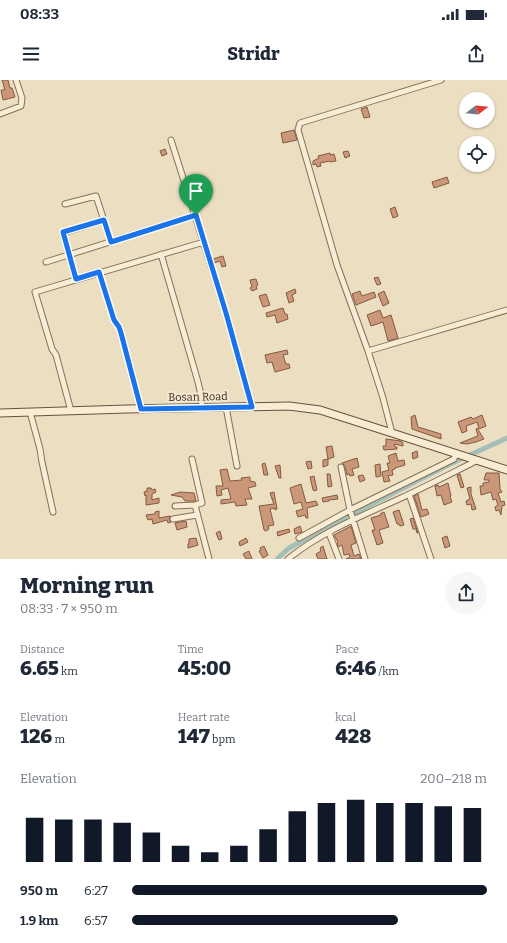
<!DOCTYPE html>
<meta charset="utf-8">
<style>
body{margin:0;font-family:Bitter,serif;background:#f6f6f7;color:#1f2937;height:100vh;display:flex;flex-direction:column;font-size:15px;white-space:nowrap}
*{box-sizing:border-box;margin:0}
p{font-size:13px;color:#747a83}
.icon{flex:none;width:22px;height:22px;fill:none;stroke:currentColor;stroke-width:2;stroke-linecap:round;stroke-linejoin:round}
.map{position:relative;height:479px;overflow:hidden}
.details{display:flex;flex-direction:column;background:#fff;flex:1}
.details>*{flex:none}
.needle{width:26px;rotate:74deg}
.fabs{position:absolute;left:459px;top:12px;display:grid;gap:8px}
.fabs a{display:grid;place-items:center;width:36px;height:36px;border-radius:50%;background:#fff;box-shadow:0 1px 3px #0004;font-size:20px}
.pin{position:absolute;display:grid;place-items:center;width:34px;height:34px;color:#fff;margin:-41px -17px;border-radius:50% 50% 50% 0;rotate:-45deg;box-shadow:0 0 4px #0007}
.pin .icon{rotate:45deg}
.round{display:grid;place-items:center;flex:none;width:42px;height:42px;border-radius:21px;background:#f6f6f7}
.summary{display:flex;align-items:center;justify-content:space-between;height:68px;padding:0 20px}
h1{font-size:22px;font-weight:800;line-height:30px}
.figures{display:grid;grid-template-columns:repeat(3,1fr);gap:6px;height:68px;padding:4px 20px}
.figures div{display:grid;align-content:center}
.figures b{font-size:20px;font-weight:800}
.figures small{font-size:11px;font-weight:400}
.figures p{font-size:11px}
.chart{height:112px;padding:8px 20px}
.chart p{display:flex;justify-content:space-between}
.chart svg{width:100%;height:72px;margin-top:4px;stroke:#111827;stroke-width:6}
ul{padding:0 20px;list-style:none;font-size:13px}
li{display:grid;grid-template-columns:64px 48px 1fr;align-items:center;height:30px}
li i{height:10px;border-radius:5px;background:#111827}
.status{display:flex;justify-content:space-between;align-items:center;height:28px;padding:0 20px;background:#fff;direction:ltr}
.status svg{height:11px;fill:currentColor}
header{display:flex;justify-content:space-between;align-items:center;height:52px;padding:0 20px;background:#fff;font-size:18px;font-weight:800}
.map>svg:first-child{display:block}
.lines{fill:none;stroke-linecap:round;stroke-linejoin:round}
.canal{stroke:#a4bfb6;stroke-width:5}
.building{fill:#ca9778;stroke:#845940}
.minor-casing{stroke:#856f59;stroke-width:7}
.secondary-casing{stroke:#67513c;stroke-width:9}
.minor{stroke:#f8ecd4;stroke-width:5}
.secondary{stroke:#f8ecd4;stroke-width:7}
.route-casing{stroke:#fff;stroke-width:8}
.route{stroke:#1a73e8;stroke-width:5}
.labels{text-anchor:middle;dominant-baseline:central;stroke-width:4;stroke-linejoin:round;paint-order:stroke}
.street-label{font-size:11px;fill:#35281d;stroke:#f4e9d0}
</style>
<div class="status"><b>08:33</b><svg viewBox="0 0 49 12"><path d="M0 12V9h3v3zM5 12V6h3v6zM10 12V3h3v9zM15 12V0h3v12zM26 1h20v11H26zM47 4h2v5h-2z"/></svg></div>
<header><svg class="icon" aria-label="menu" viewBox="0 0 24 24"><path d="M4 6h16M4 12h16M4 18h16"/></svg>Stridr<svg class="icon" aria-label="share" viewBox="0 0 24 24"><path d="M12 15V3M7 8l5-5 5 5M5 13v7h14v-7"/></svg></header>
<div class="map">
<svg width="507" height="479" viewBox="0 0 507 479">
<rect width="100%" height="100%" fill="#ecdec1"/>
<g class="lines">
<path class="canal" d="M277,479L289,468L347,437L448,385L507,358"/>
</g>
<path class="building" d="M2,0H8L10,8H12L15,17L3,20L1,10H5Z
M367,27L370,37L364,38L361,29Z
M294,50L297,60L283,63L281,53Z
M165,69L167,74L162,76L160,71Z
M348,71L350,76L345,78L343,72Z
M330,73V75L334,74L336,81L330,82V81L320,83L321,86L317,87L316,84L313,85V81L319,78L318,76Z
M447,97L449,103L434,108L432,102Z
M395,127L398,136L393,138L390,129Z
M223,176L226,186L222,187L220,181L214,183L213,179Z
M378,197L381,204L377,205L374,198Z
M256,199L258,205L256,206L257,209L252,211L250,208L252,207L250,200Z
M295,209L296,213L292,215L294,221L289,223L286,213Z
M360,211L362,216L374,212L376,217L356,225L352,214Z
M384,211L389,223L383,226L378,214Z
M266,214L270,225L263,227L259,216Z
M283,228L285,234H287L288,239L277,243L275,235L267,237L266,233Z
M380,230L383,238L391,235L398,258L388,261L383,242L371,246L367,235Z
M287,270L288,274L283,275L286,284H289L290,288L275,292L272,282L267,283L265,275Z
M415,335L418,347L441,354V359L412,349L411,337Z
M482,335L486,346L479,349L477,342L466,346L467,351L462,353L458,342L471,337L473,339Z
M477,348L484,359L476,362L467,364L460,363L478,356L476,349Z
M386,359L401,361L403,363V366L394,364L395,367H397V369L384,370L383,366H386Z
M332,366L334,377L328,379L326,367Z
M417,371L418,377L413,379L412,373Z
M396,373L398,381L404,380L405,385L395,388V389L392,390L393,395L388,396L390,401L384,402L382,392L389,390L387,383H390L388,376Z
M357,378L359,387L352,389L354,395L350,396L349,394L347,395L345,386L342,383Z
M328,379V385L323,387V380Z
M311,381L312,388L308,389L306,382Z
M265,383L268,395H264L262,384Z
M380,384L381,396L376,397L375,385Z
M280,385L281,398H279L275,386Z
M227,389L230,401L242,400L241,398L250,397V401L255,402L256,406L248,408L252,419H245L247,425L236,426L235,422L221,424V420L231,419L228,408L221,410L222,415L217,416L216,406H223L220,390Z
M486,393H499L500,409L502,412L498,413L501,422L504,421L505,425L502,426L501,435L499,430L496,431L495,427L498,425L496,419L493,420L491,412L481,415L480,406H483V403L489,402V400H484Z
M327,394H330L332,406L328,407Z
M460,394L464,407L461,408L457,395Z
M363,395L365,400L360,402L358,396Z
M314,396L317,410L314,411L313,410L310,397Z
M448,403L451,416L450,417L452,422L444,425L441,415L437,416L435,406L438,405L439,407Z
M301,404L306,423L316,421L318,425L307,428L308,438H306L305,435L298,437L296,431L303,429L301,422L294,424L290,408Z
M471,407V414L476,429L472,430L471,424L467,425L466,421L470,419L467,408Z
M147,408H151L152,410L155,409L156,412L152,414V420L159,418V423L146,425V415L145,416L144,412L147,411Z
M180,412L194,413L196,421H185L182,417L171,415Z
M274,412L277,429L275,430V428L270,429L274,445L268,446L269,449L266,451L264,450L259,426L274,424L272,419H273H272L270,413Z
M418,414L422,430L427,429L429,434L421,437L414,416Z
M337,415L338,419L329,420V421L323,422L322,418Z
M399,430L404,445L400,446L399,444H397L393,432Z
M159,431V438L170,436L169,439L171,442L168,443L167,440L153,444L152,439L148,440L146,435L155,434V432Z
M384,432L389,447L379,450L383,463L377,465L372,450H375L371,438L381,435L380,434Z
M413,438L418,453H417L416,449H413L410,439Z
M186,441L187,447L177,450L175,443Z
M300,446L302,452L295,454L294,449Z
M351,446L356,463L351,465L354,476L359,474L361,479H346L350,477L349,474L344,475L342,465L338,467L337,463L338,462L334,455Z
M289,449L290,452L278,456L277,452Z
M220,451L222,459L219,460L216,453Z
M447,456L450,466L445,468L442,458Z
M196,458L198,465L188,468V464L189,463V459Z
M246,458L248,462L240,466L239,462Z
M264,466L268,475L263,478L259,471L261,470L260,468Z
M323,466L327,479H318L316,474L321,471L320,468Z
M249,471L252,479H246L243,474Z"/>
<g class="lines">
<defs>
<path id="minor" d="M0,34L21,26L22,18L16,0
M171,60L226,233L252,327
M65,124L96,116L111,162
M161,174L177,229L198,302L201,315L202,328
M46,182L196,135
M99,192L114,240L119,247L121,253L141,329
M76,199L63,153L104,140
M368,271L507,230
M226,327L237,386
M71,331L56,275L52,269L35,212L204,162
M30,332L40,369L42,382L53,432
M392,353L383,318L368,271L337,185L298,50L300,43L441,0
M341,387L350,430L365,479
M409,414L431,479
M195,425L209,479
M175,426L195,425L202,423L192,379
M173,439L197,435
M329,453L339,479
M299,458L350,430L454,379L456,373
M288,479C321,452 362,436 401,418C427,406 452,393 478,380"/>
<path id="secondary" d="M0,333L127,329L289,326L320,330L392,353L507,390"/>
</defs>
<use href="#minor" class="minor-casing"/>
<use href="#secondary" class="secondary-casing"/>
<use href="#minor" class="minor"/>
<use href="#secondary" class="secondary"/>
</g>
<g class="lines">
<defs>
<path id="route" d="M196,135L226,233L252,327L141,329L121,253L119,247L114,240L99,192L76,199L63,152L104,140L111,162Z"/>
</defs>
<use href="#route" class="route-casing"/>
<use href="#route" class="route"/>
</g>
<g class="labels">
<g class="street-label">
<text transform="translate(198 317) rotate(-1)">Bosan Road</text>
</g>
</g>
</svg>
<div class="fabs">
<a><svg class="needle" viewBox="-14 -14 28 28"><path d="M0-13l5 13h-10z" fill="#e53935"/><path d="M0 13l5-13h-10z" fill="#747a83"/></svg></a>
<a><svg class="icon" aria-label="locate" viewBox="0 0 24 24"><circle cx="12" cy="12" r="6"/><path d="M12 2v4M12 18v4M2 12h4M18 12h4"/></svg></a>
</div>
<div class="pin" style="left:196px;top:135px;background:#1e9e55"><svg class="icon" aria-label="arrive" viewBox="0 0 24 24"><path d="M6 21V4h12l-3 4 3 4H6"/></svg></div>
</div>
<section class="details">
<div class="summary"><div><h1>Morning run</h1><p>08:33 · 7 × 950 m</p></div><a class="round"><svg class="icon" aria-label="share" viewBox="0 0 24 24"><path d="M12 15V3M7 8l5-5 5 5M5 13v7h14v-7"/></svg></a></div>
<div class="figures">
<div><p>Distance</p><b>6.65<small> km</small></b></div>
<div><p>Time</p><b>45:00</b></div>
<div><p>Pace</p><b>6:46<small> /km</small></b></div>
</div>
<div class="figures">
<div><p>Elevation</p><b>126<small> m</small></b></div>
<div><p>Heart rate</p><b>147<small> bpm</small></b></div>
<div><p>kcal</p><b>428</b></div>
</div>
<div class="chart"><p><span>Elevation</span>200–218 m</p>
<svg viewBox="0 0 160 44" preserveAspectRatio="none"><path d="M5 44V17M15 44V18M25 44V18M35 44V20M45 44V26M55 44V34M65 44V38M75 44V34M85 44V24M95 44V13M105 44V8M115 44V6M125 44V8M135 44V8M145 44V10M155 44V11"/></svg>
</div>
<ul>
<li><b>950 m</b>6:27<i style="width:100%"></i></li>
<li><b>1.9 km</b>6:57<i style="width:75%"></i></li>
</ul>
</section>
